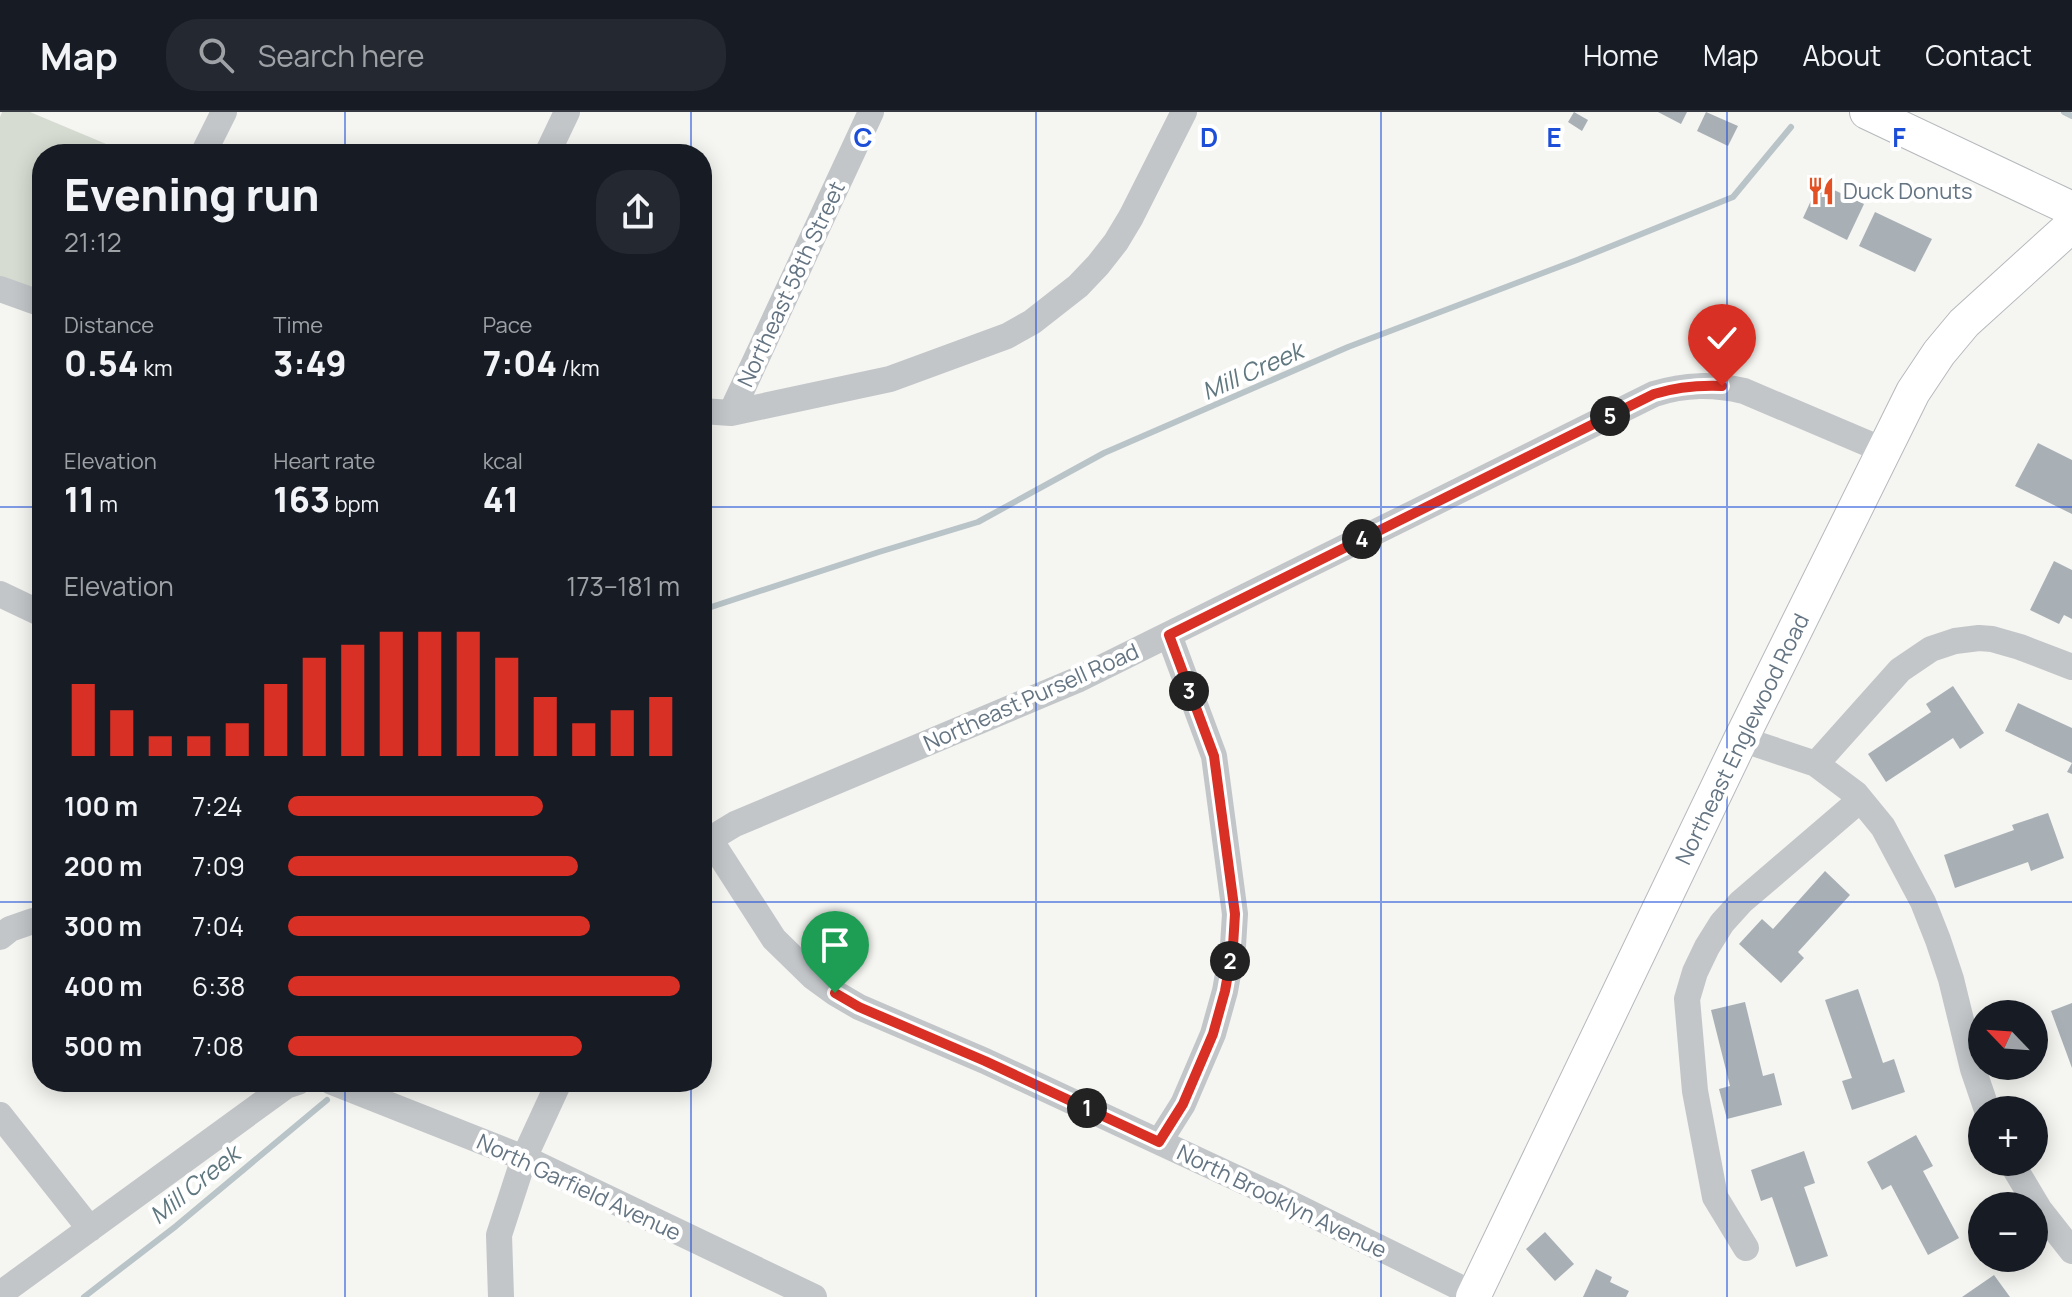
<!DOCTYPE html>
<meta charset="utf-8">
<style>
body{margin:0;font-family:Manrope,sans-serif;background:#242831;color:#f1f3f6;height:100vh;display:flex;flex-direction:column;font-size:30px;white-space:nowrap}
*{box-sizing:border-box;margin:0}
p{font-size:26px;color:#9ea1a6}
.icon{flex:none;width:44px;height:44px;fill:none;stroke:currentColor;stroke-width:2;stroke-linecap:round;stroke-linejoin:round}
.map{position:relative;flex:1;overflow:hidden}
.sheet{position:absolute;left:32px;top:32px;width:680px;height:948px;display:flex;flex-direction:column;background:#171b24;border-radius:32px;box-shadow:0 4px 20px #0003}
.sheet>*{flex:none}
.needle{width:52px;rotate:295deg}
.tools{position:absolute;left:1968px;top:888px;display:grid;gap:16px}
.tools a{display:grid;place-items:center;width:80px;height:80px;border-radius:50%;background:#171b24;box-shadow:0 4px 20px #0003;font-size:40px}
.pin{position:absolute;display:grid;place-items:center;width:68px;height:68px;color:#fff;margin:-82px -34px;border-radius:50% 50% 50% 0;rotate:-45deg;box-shadow:0 0 8px #0007}
.pin .icon{rotate:45deg}
.km{position:absolute;width:40px;height:40px;margin:-20px;border-radius:50%;background:#222;color:#fff;font-size:22px;line-height:40px;text-align:center}
.round{display:grid;place-items:center;flex:none;width:84px;height:84px;border-radius:32px;background:#242831}
.summary{display:flex;align-items:center;justify-content:space-between;height:136px;padding:0 32px}
h1{font-size:44px;font-weight:800;line-height:60px}
.stats{display:grid;grid-template-columns:repeat(3,1fr);gap:12px;height:136px;padding:8px 32px}
.stats div{display:grid;align-content:center}
.stats b{font-size:34px;font-weight:800}
.stats small{font-size:22px;font-weight:400}
.stats p{font-size:22px}
.chart{height:224px;padding:16px 32px}
.chart p{display:flex;justify-content:space-between}
.chart svg{width:100%;height:144px;margin-top:8px;stroke:#d93025;stroke-width:6}
ul{padding:0 32px;list-style:none;font-size:26px}
li{display:grid;grid-template-columns:128px 96px 1fr;align-items:center;height:60px}
li i{height:20px;border-radius:10px;background:#d93025}
header{display:flex;align-items:center;gap:48px;box-sizing:border-box;height:112px;padding:0 40px;background:#171b24;border-bottom:2px solid #363941}
header strong{font-size:38px}
nav{display:flex;gap:44px;margin-inline-start:auto;font-size:28px}
.search{width:560px;height:72px;background:#242831;display:flex;align-items:center;gap:20px;box-sizing:border-box;padding:0 28px;border-radius:32px;color:#9ea1a6;font-size:30px}
.map>svg:first-child{display:block}
.green{fill:#d6dcd2}
.lines{fill:none;stroke-linecap:round;stroke-linejoin:round}
.stream{stroke:#b9c4c8;stroke-width:6}
.building{fill:#a8b0b6}
.major-casing{stroke:#b5b9bd;stroke-width:36}
.minor{stroke:#c2c6c9;stroke-width:26}
.major{stroke:#fff;stroke-width:34}
.route-casing{stroke:#fff;stroke-width:16}
.route{stroke:#d93025;stroke-width:10}
.grid{fill:none;stroke:#1d4ed8;stroke-width:2;stroke-opacity:0.55}
.labels{text-anchor:middle;dominant-baseline:central;stroke-width:8;stroke-linejoin:round;paint-order:stroke}
.poi-label{font-size:22px;fill:#647482;stroke:#fff;text-anchor:start}
.street-label{font-size:22px;fill:#647482;stroke:#fff}
.water-label{font-size:24px;font-style:italic;fill:#5f777f;stroke:#fff}
.grid-label{font-size:26px;text-anchor:middle;font-weight:bold;fill:#1d4ed8;stroke:#fff;stroke-width:8;stroke-linejoin:round;paint-order:stroke}
</style>
<header>
<strong>Map</strong>
<div class="search"><svg class="icon" aria-label="search" viewBox="0 0 24 24"><circle cx="10" cy="10" r="6"/><path d="M15 15l6 6"/></svg>Search here</div>
<nav><a>Home</a><a>Map</a><a>About</a><a>Contact</a></nav>
</header>
<div class="map">
<svg width="2072" height="1185" viewBox="0 0 2072 1185">
<rect width="100%" height="100%" fill="#f5f5f1"/>
<path class="green" d="M2,0H30L130,42H42V181L0,167V5Z"/>
<g class="lines">
<path class="stream" d="M2064,0L2072,4
M702,498L879,440L978,410L1104,341L1348,235L1577,148L1733,85L1791,15
M84,1185L176,1114L327,988"/>
</g>
<path class="building" d="M1574,0L1588,8L1582,19L1568,10Z
M1658,0H1687L1681,12Z
M1706,0L1738,14L1728,34L1697,19Z
M1819,71L1864,92L1847,128L1803,106Z
M1875,100L1932,127L1915,160L1859,134Z
M2038,331L2072,348V402L2015,374Z
M2054,449L2072,458V507L2064,503L2059,512L2030,498Z
M1953,574L1984,621L1960,637L1953,626L1886,670L1868,642L1931,600L1926,592Z
M2018,591L2072,616V662L2067,660L2072,651L2005,619Z
M2048,701L2064,746L2031,759L2028,750L1955,776L1944,743L2014,718L2012,713Z
M1825,759L1850,783L1798,840L1804,846L1781,871L1739,832L1762,807L1773,817Z
M1858,877L1883,951L1894,947L1905,980L1852,998L1842,969L1852,966L1825,888Z
M1745,890L1763,964L1774,961L1782,993L1727,1007L1719,977L1730,974L1711,898Z
M2072,891V956L2051,899Z
M1916,1023L1933,1054L1923,1059L1959,1126L1928,1143L1891,1073L1882,1078L1867,1050Z
M1804,1039L1815,1071L1804,1075L1828,1144L1796,1155L1772,1085L1761,1089L1751,1058Z
M1545,1120L1574,1152L1555,1169L1526,1137Z
M1596,1157L1612,1165L1610,1170L1629,1179L1626,1185H1583Z
M1994,1163L2010,1185H1962Z"/>
<g class="lines">
<defs>
<path id="major" d="M1867,0L2072,97
M1473,1185L1741,627L1913,280L1939,241L1964,211L2072,113"/>
</defs>
<use href="#major" class="major-casing"/>
<path class="minor" d="M203,42L224,0
M547,42L567,0
M0,177L42,192
M702,299L731,301L890,267L1007,224L1032,210L1078,174L1098,153L1116,130L1131,105L1184,0
M731,301L871,0
M0,482L42,502
M1741,627L1816,652L1856,682L1883,715L1923,790L1938,828L1951,867L1973,957L1987,998
M1816,652L1900,558L1931,537L1955,529L1979,526L1992,527L2020,535L2072,555
M709,726L774,827L813,865L835,881L859,895L985,949L1271,1082L1479,1185
M702,732L735,712L1077,568L1654,282C1686,272 1713,272 1744,279L1883,338
M0,825L10,817L33,809
M332,970L524,1046L814,1185
M0,1003L90,1117
M1159,1030L1183,992L1213,922L1225,879L1233,834L1235,802L1214,644L1169,523
M2011,1050L2039,1097L2072,1139
M1746,1136L1715,1085L1695,979L1687,887L1695,860L1707,835L1722,811L1741,790L1860,688
M0,1182L286,974L298,970
M501,1185L499,1123L524,1046L559,970"/>
<use href="#major" class="major"/>
</g>
<g class="lines">
<defs>
<path id="route" d="M835,881L859,895L985,949L1159,1030L1183,992L1213,922L1225,879L1233,834L1235,802L1214,644L1169,523L1654,282C1677,275 1698,273 1722,274"/>
</defs>
<use href="#route" class="route-casing"/>
<use href="#route" class="route"/>
</g>
<path class="grid" d="M345,0V42M691,0V42M1036,0V1185M1381,0V1185M1727,0V1185M0,395H42M702,395H2072M0,790H42M702,790H2072M345,970V1185M691,970V1185"/>
<defs>
<symbol id="restaurant-bare" viewBox="-9 -9 18 18"><path d="M-5-6h1v4h1v-4h1v4h1v-4h1v5L-1.5 .5V6h-2V.5L-5-1ZM5-6V6H3V1.5H1.5Q1.5-4 5-6Z" fill="#e35023" stroke="#fff" stroke-width="2.5" paint-order="stroke"/></symbol>
</defs>
<g fill-rule="evenodd">
<use href="#restaurant-bare" x="1801" y="59" width="40" height="40"/>
</g>
<g class="labels">
<g class="poi-label">
<text x="1843" y="79">Duck Donuts</text>
</g>
<g class="street-label">
<text transform="translate(791 172) rotate(-65)">Northeast 58th Street</text>
<text transform="translate(1031 585) rotate(-24)">Northeast Pursell Road</text>
<text transform="translate(1742 627) rotate(-64)">Northeast Englewood Road</text>
<text transform="translate(579 1075) rotate(25)">North Garfield Avenue</text>
<text transform="translate(1282 1089) rotate(26)">North Brooklyn Avenue</text>
</g>
<g class="water-label">
<text transform="translate(1252 258) rotate(-24)">Mill Creek</text>
<text transform="translate(194 1072) rotate(-39)">Mill Creek</text>
</g>
</g>
<g class="grid-label">
<text x="863" y="35">C</text>
<text x="1209" y="35">D</text>
<text x="1554" y="35">E</text>
<text x="1899" y="35">F</text>
</g>
</svg>
<div class="tools">
<a><svg class="needle" viewBox="-14 -14 28 28"><path d="M0-13l5 13h-10z" fill="#e53935"/><path d="M0 13l5-13h-10z" fill="#9ea1a6"/></svg></a>
<a>+</a>
<a>−</a>
</div>
<div class="pin" style="left:835px;top:881px;background:#1e9e55"><svg class="icon" aria-label="arrive" viewBox="0 0 24 24"><path d="M6 21V4h12l-3 4 3 4H6"/></svg></div>
<div class="pin" style="left:1722px;top:274px;background:#d93025"><svg class="icon" aria-label="check" viewBox="0 0 24 24"><path d="M5 12l5 5 9-10"/></svg></div>
<b class="km" style="left:1087px;top:996px">1</b>
<b class="km" style="left:1230px;top:849px">2</b>
<b class="km" style="left:1189px;top:579px">3</b>
<b class="km" style="left:1362px;top:427px">4</b>
<b class="km" style="left:1610px;top:304px">5</b>
<section class="sheet">
<div class="summary"><div><h1>Evening run</h1><p>21:12</p></div><a class="round"><svg class="icon" aria-label="share" viewBox="0 0 24 24"><path d="M12 15V3M7 8l5-5 5 5M5 13v7h14v-7"/></svg></a></div>
<div class="stats">
<div><p>Distance</p><b>0.54<small> km</small></b></div>
<div><p>Time</p><b>3:49</b></div>
<div><p>Pace</p><b>7:04<small> /km</small></b></div>
</div>
<div class="stats">
<div><p>Elevation</p><b>11<small> m</small></b></div>
<div><p>Heart rate</p><b>163<small> bpm</small></b></div>
<div><p>kcal</p><b>41</b></div>
</div>
<div class="chart"><p><span>Elevation</span>173–181 m</p>
<svg viewBox="0 0 160 44" preserveAspectRatio="none"><path d="M5 44V22M15 44V30M25 44V38M35 44V38M45 44V34M55 44V22M65 44V14M75 44V10M85 44V6M95 44V6M105 44V6M115 44V14M125 44V26M135 44V34M145 44V30M155 44V26"/></svg>
</div>
<ul>
<li><b>100 m</b>7:24<i style="width:65%"></i></li>
<li><b>200 m</b>7:09<i style="width:74%"></i></li>
<li><b>300 m</b>7:04<i style="width:77%"></i></li>
<li><b>400 m</b>6:38<i style="width:100%"></i></li>
<li><b>500 m</b>7:08<i style="width:75%"></i></li>
</ul>
</section>
</div>
